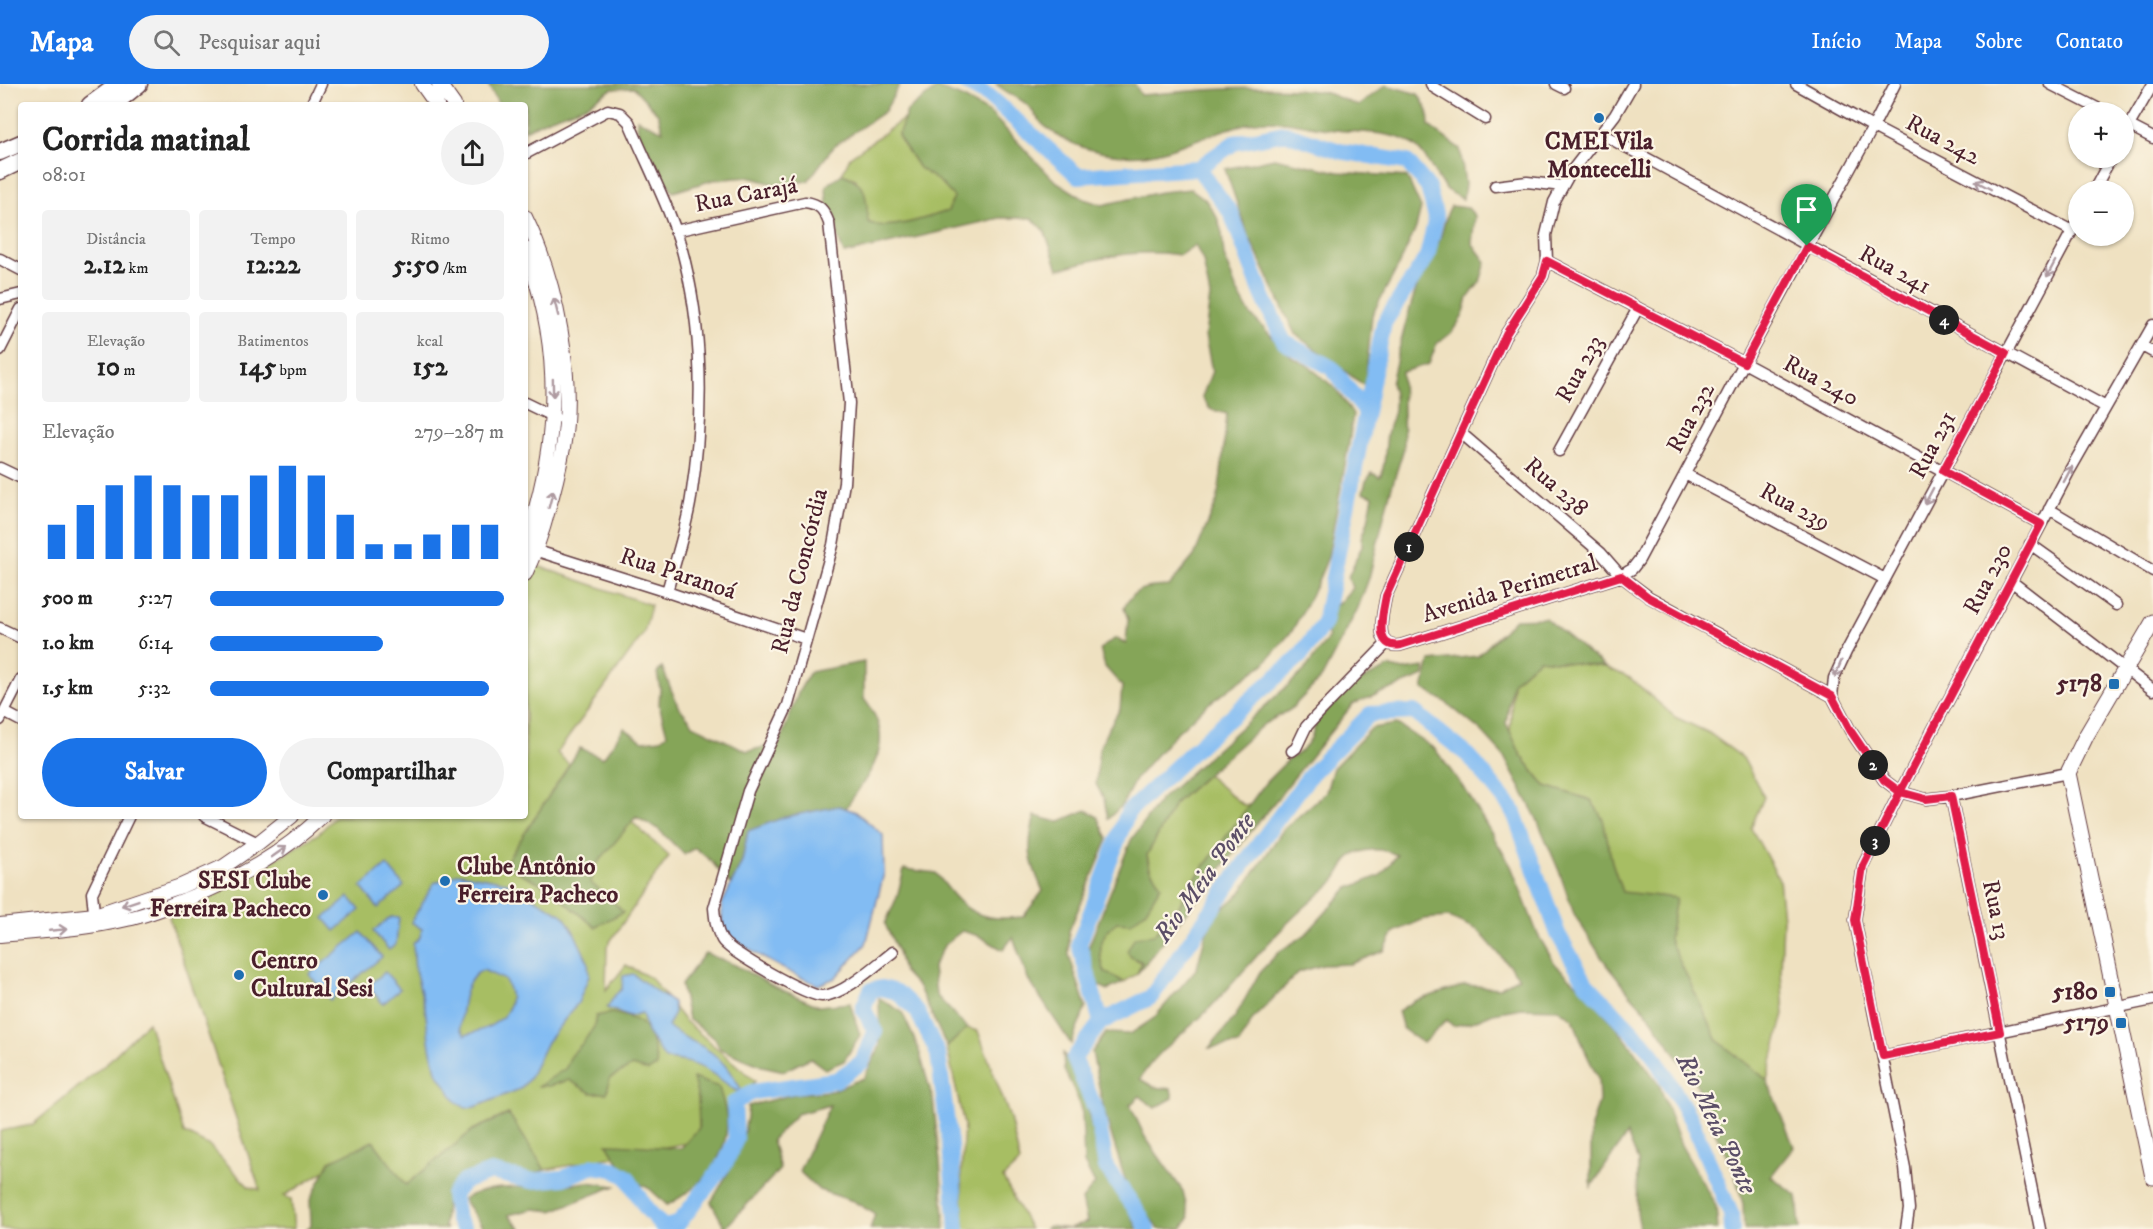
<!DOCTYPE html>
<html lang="pt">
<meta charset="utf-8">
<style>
body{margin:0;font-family:"IM FELL DW Pica",serif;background:#f2f2f2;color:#222;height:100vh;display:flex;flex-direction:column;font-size:22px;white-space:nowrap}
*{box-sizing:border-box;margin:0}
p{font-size:20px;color:#767676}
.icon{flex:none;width:33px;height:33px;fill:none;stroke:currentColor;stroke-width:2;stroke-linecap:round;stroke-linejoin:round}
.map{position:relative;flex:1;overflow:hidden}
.drawer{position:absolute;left:18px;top:18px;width:510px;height:717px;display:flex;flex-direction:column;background:#fff;border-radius:6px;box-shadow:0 2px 4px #0004}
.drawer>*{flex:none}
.buttons{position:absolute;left:2068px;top:18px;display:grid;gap:12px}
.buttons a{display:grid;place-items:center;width:66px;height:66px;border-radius:50%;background:#fff;box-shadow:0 2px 4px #0004;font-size:30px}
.pin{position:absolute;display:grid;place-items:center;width:51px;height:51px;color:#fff;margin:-62px -26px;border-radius:50% 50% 50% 0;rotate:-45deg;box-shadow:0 0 6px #0007}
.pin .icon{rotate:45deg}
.km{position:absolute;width:30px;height:30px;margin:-15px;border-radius:50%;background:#222;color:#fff;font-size:16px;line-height:30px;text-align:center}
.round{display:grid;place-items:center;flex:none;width:63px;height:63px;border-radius:32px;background:#f2f2f2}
.overview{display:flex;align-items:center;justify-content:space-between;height:102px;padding:0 24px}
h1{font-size:33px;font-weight:700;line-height:45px}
.stats{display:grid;grid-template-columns:repeat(3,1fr);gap:9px;height:102px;padding:6px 24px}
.stats div{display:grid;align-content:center;border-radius:6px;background:#f2f2f2;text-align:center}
.stats b{font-size:26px;font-weight:700}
.stats small{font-size:16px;font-weight:400}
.stats p{font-size:16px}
.chart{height:168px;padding:12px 24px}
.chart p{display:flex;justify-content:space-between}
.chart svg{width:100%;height:108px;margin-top:6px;stroke:#1a73e8;stroke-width:6}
.primary-button{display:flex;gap:12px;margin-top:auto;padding:12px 24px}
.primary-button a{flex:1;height:69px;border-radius:36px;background:#1a73e8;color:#fff;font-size:24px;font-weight:700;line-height:69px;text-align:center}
.primary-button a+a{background:#f2f2f2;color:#222}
ul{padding:0 24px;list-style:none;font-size:20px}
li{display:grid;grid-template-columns:96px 72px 1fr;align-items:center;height:45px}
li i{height:15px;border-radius:8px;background:#1a73e8}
header{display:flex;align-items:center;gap:36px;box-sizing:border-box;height:84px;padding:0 30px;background:#1a73e8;color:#fff}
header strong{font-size:28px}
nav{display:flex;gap:33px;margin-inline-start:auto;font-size:21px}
.search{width:420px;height:54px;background:#f2f2f2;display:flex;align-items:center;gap:15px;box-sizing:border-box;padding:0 21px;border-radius:33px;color:#767676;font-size:22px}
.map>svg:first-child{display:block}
.green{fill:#a7be63;stroke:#786e47;stroke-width:1.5}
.forest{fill:#85a559;stroke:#686242;stroke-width:1.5}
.water{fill:#82bcf3;stroke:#666e8f;stroke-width:1.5;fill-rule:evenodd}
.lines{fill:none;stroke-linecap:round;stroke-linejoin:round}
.river{stroke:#82bcf3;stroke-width:16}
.minor-casing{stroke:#633c42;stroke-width:13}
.tertiary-casing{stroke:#633c42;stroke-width:16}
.secondary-casing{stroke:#633c42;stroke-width:17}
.primary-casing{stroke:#633c42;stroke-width:19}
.minor{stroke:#fff;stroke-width:10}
.tertiary{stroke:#fff;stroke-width:14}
.secondary{stroke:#fff;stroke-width:15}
.primary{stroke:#fff;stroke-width:16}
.oneway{stroke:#ae9aa0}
.route-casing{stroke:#fff;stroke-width:12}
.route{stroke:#e11d48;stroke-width:8}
.poi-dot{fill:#1f6fb2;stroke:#fcf5e5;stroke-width:2}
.labels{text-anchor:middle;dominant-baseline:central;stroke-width:4.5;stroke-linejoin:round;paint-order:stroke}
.street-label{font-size:24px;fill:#4a1f2b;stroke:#fcf5e5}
.poi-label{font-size:24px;font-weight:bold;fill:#4a1f2b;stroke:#fcf5e5;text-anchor:end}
.water-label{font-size:26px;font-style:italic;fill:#5b4e67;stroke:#fcf5e5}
</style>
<header>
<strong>Mapa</strong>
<div class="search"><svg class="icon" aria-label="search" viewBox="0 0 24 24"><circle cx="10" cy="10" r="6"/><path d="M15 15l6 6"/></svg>Pesquisar aqui</div>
<nav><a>Início</a><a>Mapa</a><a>Sobre</a><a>Contato</a></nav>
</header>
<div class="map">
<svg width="2153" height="1145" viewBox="0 0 2153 1145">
<rect width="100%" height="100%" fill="#fcf5e5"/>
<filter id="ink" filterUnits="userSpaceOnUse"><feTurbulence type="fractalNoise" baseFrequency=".0167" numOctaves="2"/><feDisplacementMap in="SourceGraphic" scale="12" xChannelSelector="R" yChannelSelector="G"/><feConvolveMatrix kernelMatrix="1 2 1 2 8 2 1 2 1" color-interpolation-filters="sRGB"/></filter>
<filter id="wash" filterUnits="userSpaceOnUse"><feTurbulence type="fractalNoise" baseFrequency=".008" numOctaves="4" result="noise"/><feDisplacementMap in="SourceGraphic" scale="24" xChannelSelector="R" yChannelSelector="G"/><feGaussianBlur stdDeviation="1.35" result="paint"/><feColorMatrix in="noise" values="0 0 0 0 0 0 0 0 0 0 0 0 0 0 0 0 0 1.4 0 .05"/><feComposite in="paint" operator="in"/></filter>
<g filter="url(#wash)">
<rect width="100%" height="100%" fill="#efe1c1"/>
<path class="green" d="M905,34L898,52L919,84L940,98L955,113L948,128C927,133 886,149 868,138L856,95L842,90L850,73Z
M535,481L651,521L644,549L557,669L669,772L607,862L606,906L626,881L651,894L684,936L755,997L708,1055L545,1086L508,1030L473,1046L406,1102L373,1057L284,1112L291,1115L294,1145H0V1047L32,1041L107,979L148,938L184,1049L210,1062L249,1103L260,1106L169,833L195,823L318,750L336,732H525V506Z
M1539,575L1605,583L1630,594L1675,633L1709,649L1743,674L1764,713L1751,744L1779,795L1783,835L1781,888L1784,930L1767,996L1718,957L1668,855L1676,814L1622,809L1591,716L1545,702L1521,671L1510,648L1513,598Z
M1207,691L1243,721L1250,720L1214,773L1186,806L1177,827L1153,851L1145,853L1131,873L1142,878L1137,890L1124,898L1105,888C1100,875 1098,860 1106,847C1110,839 1151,810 1161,802L1151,788L1147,771L1176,718Z
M967,944L978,947L1010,1034L1020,1078L1003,1094L1030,1145H964L961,1092L964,1041L947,963Z"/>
<path class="forest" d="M488,0H900L885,27L834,62L808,97L776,101L749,93L713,96L673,108L638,50L637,35L663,47L658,30L634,4L612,5L585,22L548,35L525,46V21H499Z
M996,0H1135L1141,11C1200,6 1265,0 1323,8C1335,11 1347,17 1358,22L1386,1L1418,10L1428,27L1429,42L1460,65L1465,100L1463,115C1459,113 1454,111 1451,109C1432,95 1430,68 1407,57C1386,47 1359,49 1336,46C1309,43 1281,34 1254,38C1223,44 1194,58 1163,67C1125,78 1078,68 1047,44C1038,38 1034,27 1026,20C1018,13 1006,9 996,0Z
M937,4L962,13L990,29L1054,96L1084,115L1102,121L1161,108L1191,105L1205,115L1217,133L1222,149L1224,172L1236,205L1250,230L1293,274L1307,281L1336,305L1353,330L1349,359L1328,473L1316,502L1292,547L1264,580L1207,621L1173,652L1136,694L1122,721L1108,735L1104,715L1096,700L1099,665L1107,647L1120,625L1122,602L1105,583L1100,565L1116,554L1126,560L1128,535L1124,524C1135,502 1147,503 1169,502L1194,472L1217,417L1221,390L1227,330L1210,325L1202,313L1212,287L1205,252L1210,212L1203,177L1195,161L1180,171C1134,164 1102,174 1058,185L1045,148L1032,134H1000L844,170L838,153L836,133L827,120L826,102L842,90C869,99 866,113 868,138C885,149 928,133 948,127L954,113L940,98L919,84L898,52L907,27Z
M1274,74L1339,88L1407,93L1421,124L1416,144L1400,179L1372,231L1365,302L1295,250L1248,151L1225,85Z
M1451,122L1468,124L1475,132L1472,159L1486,178L1480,198L1468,214L1463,232L1451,249L1437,259L1429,280L1402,288L1404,364L1389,412L1369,494L1358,524L1322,593L1290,626L1264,640L1176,718L1147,771L1149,784L1161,801L1146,826L1131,839L1117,838C1099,850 1097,869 1105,888L1124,898L1108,906L1089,897L1090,880L1088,864L1131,756L1160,716L1304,587L1329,553L1326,547V529L1341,517L1352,504L1348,493L1362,462V454L1368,437L1373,412L1363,408L1366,397L1372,389L1380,393C1387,379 1384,362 1388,346C1390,338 1394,331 1394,323C1395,314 1394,307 1391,299C1398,269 1405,238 1415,208C1421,190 1431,174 1439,157C1444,145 1444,133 1451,122Z
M1545,534L1605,583L1539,575L1513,598L1506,639L1521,671L1545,702L1591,716L1603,735L1612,778L1622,808L1676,814L1669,855L1718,957L1767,996L1794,1063L1771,1092L1797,1112L1800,1145H1744L1743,1120L1733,1084L1710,1038L1698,1003L1649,931L1630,910L1602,874L1574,830L1559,787L1536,733L1503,671L1481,647L1444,617L1423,605L1430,577L1478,572L1515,535Z
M864,578V615C899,658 871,686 846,724L748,747L742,778L731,801L711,777L695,764L684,770L658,745L636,733L595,782L591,799L608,812L623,828L595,843L546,802L504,781L580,664L603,674L624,644L643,657L661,655L667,650L659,621L660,604L657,589L662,583L678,622L695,642L747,667L779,660L799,607L810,588Z
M1390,583L1404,586L1424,583V592L1353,620L1137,890L1142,878L1131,873L1127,867L1135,853L1153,851L1177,827L1189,803L1266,698L1288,676L1303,666L1311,654L1316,638L1346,603Z
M1397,640L1435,665L1468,710L1511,782L1538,851L1555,880L1587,909L1619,946L1659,1000L1681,1061L1716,1122L1718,1145H1640L1637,1129L1638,1077L1627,1050L1591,1103V1043L1599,1017L1598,994L1586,969L1573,935L1558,925L1522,924L1493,929L1472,938L1453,942L1447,936L1423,959L1403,945L1398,927L1414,917L1466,901L1499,904L1519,893L1478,846L1449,833L1424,835L1394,848L1384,867L1350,880L1323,881L1299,888L1253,935L1239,960L1209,964L1235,933L1260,888L1280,867L1305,851L1347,805L1381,791L1397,771C1384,765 1370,764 1357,769C1345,773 1342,788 1334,797C1329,803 1320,809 1314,815C1274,848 1243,890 1207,927C1184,950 1156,967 1140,995L1154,1003L1171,1005L1173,1014L1155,1024L1140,1012L1130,1021L1145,1053L1183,1107L1189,1134L1182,1145H1158L1127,1102L1104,1027L1092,968L1106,949L1130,950L1154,934L1197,884L1206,849L1218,828L1239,811L1283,746L1326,708L1333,684L1372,644Z
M1086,726L1098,733L1108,755L1069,847V871L1086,923L1071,960L1028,895L1013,853L1003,866L979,852L962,847L945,860L933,883L936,911L967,944L947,963L919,904L903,887L898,868L885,840L897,813L904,785L936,789C964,826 974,838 1023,833L1043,807C1029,776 1026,764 1035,732L1058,738Z
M705,869L735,881L773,902L819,922L850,919L860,951L844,977L825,985L810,974L784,987L762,982L720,965L715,955L688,935L681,901Z
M879,914L902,928L918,963L933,1016L940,1078L945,1145H870L875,1130L853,1117L819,1106L799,1087L830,1021L797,1030L772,1056L780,1085L725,1144L711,1118C730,1087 746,1059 748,1022L794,1010L831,1007L864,994L880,962Z
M612,929C649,935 651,948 657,982L648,987L632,982L610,994L607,1009H591L569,996L549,1002H539L566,984L571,971L582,960L594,943L596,932Z
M1063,968L1084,1011L1096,1059L1099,1079L1126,1121L1138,1145H1045L1049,1142L1069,1145L1087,1138L1082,1116L1095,1100L1084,1079L1082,1029L1074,1006L1064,986Z
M693,994L719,1003C721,1013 726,1024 727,1035C728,1077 701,1103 667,1121L650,1105L627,1093L607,1060C632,1060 656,1064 681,1064L699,1044L698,1015Z
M509,1030L545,1086L528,1092L482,1084C451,1103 446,1105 444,1142L446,1145H307L311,1141L310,1116L330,1077L373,1057L406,1101L473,1046Z
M588,1098L615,1102L552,1127L534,1125L508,1131L521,1145H484L463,1115C485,1102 507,1104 532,1103C551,1103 570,1100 588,1098Z"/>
<path class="water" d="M839,722L856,728L883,751L884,789L866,860L835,894L818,901C783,886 752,870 722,846V820L742,778L748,747L785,733Z
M387,781L404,802L378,824L361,803Z
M459,789L506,798L563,831L573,846L588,878L589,892L578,919L547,958L529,995L520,1005L475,1023L466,1024L457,1019L436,987L430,963L425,924L415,886L413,860L420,853L422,845L411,838L434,799ZM483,886L505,896C523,929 493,944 465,951L460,944C462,924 463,894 483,886Z
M349,813L360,826L335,847L324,834Z
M391,833L399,834L396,860L389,866L373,847Z
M361,848L382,873L330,916L309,890Z
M385,888L400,905L383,920L368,902Z
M633,890L661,911L673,918L674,928L668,942C681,954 698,958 712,969C725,978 733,993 742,1006L736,1007C710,987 699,977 665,975L647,948L642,929L630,932L607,924L615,911L622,905L623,892Z"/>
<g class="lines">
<path class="river" d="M967,0L989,12L1078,92L1198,84L1231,129L1262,210L1284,258L1332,284L1366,328L1324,539L1300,572L1208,653L1128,728L1079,860L1101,938
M1198,84L1234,59L1285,49L1340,67L1407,78L1428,103L1436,134L1427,173L1384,239L1366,328
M464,1145L457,1135L453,1111L463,1098L491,1088L531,1097L563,1094L594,1082L613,1085L627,1093L646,1124L663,1143L678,1140L726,1078L736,1055L734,1019L752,1008L836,996L862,978L875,947L863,924L871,906L882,904L897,908L917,927L938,970L950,1061L957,1145
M1147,1145L1142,1134L1106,1083L1097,1029L1074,974L1101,938L1151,913L1244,780L1311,690L1370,630L1414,628L1469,672L1513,726L1558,850L1586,899L1651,967L1691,1036L1731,1130L1732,1145"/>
</g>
</g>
<g filter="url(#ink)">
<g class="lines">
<defs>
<path id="minor" d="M1431,0L1433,3L1485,35
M1556,0L1564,4
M1633,0L1615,31L1570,89L1554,118L1546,151L1547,177L1543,192L1506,250L1386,512C1383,529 1372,566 1401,561L1621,492L1649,513L1832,612L1850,646L1884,696L1900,708L1926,715L1951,712L2068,689
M1796,0L1873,43L2072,147
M2050,0L2105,28
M311,21L321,0
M2124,39L2153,54
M1602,50L2106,323
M2124,50L2153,0
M525,70L608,26L620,29L629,38C647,81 675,133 685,178C704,256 703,336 691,414C686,446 675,477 667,508
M1495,102L1527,98L1563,102
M2094,106L2111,74
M675,147L805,118C820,120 824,126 829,139L849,319L844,399L833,461L788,621L748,707L714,824C715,835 716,846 722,856C729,868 809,913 822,912C844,911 876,881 893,868
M0,175L21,186
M1547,177L1744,279L2041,440
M0,215L21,210
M2142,262L2153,268
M0,266L21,225
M525,319L556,334
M1461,349L1601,469L1621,492L1632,485L1639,476L1744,279L1873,43L1895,0
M1559,367L1638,224
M0,384L21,394
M1685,390L1885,495
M2049,425L2153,487
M2030,460L2116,521
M531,465L667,508L806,555
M2011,497L2153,606
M0,544L21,554
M1832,612L1834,594L1846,568L2079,134
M4,628L21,637
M0,636L21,595
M1292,667L1296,664L1306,643L1317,631L1386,560
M1951,712L2040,1145
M204,732L258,759
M95,837L92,809L129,732
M1883,972L2153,916
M1906,1145L1909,1125L1905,1084L1855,836L1863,782L1900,708L2070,386L2153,241"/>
<path id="tertiary" d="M422,0L437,21
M439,0L454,21
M525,133C557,198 575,292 563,364C559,385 554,406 548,426C542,449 535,469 525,490
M525,165C559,252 560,335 536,424C533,437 530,451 525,464
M0,841L95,831L181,802L223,783L258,759L292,732
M0,851C42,847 85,845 127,835C147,831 167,823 187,815C239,794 281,771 322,732"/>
<path id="secondary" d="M2153,538L2086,652L2068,689L2153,1093"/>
<path id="primary" d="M90,21L119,0
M113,21L139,0
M0,68L21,59
M0,87L21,77"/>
</defs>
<use href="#minor" class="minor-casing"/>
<use href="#tertiary" class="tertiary-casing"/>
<use href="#secondary" class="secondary-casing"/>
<use href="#primary" class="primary-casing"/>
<use href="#minor" class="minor"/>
<use href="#tertiary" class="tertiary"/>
<use href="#secondary" class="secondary"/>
<use href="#primary" class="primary"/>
</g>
<defs><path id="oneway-shaft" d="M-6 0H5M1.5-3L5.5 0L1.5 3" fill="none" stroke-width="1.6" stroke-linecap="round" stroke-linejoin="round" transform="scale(1.5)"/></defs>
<g class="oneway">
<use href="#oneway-shaft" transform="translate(1983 101) rotate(-152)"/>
<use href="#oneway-shaft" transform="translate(2051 185) rotate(118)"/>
<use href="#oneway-shaft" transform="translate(556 223) rotate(-104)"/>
<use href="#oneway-shaft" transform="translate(553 304) rotate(89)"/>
<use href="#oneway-shaft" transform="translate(2068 390) rotate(-62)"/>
<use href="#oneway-shaft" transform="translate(1929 412) rotate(118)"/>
<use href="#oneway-shaft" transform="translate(551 415) rotate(-75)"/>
<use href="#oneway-shaft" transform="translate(1838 585) rotate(113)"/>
<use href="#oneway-shaft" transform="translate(279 768) rotate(-35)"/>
<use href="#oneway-shaft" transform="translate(130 819) rotate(161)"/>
<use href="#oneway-shaft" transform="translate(58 846) rotate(-5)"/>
</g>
</g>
<g class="lines" filter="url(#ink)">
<defs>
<path id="route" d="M1807,162L1744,279L1547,177L1543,192L1506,250L1386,512C1383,529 1372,566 1401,561L1621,492L1648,513L1832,612L1850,646L1884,696L1900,708L1926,715L1951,712L2000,948L1883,972L1855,836L1863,782L1900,708L2041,440L1943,387L2006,269L1807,162"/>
</defs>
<use href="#route" class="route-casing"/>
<use href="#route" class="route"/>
</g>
<g class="poi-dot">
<circle cx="1599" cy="34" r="6"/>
<rect x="2108" y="594" width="12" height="12" rx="3"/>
<circle cx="445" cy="797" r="6"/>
<circle cx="323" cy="811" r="6"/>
<circle cx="239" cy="891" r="6"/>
<rect x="2104" y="902" width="12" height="12" rx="3"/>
<rect x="2115" y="933" width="12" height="12" rx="3"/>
</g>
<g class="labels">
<g class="street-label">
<text transform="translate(1943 56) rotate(28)">Rua 242</text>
<text transform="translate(746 111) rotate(-11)">Rua Carajá</text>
<text transform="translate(1895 186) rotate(28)">Rua 241</text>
<text transform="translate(1580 285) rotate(-61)">Rua 233</text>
<text transform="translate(1821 297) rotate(28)">Rua 240</text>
<text transform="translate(1691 334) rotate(-62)">Rua 232</text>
<text transform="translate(1933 361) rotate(-62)">Rua 231</text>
<text transform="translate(1556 403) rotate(41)">Rua 238</text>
<text transform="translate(1795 423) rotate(28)">Rua 239</text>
<text transform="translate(800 487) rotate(-76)">Rua da Concórdia</text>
<text transform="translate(678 490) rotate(18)">Rua Paranoá</text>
<text transform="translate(1988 495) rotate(-62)">Rua 230</text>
<text transform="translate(1510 505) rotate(-17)">Avenida Perimetral</text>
<text transform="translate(1996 826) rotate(78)">Rua 13</text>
</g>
<g class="poi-label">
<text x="1599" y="58" text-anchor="middle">CMEI Vila<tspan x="1599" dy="28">Montecelli</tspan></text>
<text x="2102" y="600">5178</text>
<text x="457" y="783" text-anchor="start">Clube Antônio<tspan x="457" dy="28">Ferreira Pacheco</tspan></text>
<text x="311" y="797">SESI Clube<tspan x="311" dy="28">Ferreira Pacheco</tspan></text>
<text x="251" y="877" text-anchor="start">Centro<tspan x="251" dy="28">Cultural Sesi</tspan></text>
<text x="2098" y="908">5180</text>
<text x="2109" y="939">5179</text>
</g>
<g class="water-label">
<text transform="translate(1205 794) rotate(-54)">Rio Meia Ponte</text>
<text transform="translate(1716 1040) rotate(64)">Rio Meia Ponte</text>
</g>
</g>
</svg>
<div class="buttons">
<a>+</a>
<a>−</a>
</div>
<div class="pin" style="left:1807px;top:162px;background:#1e9e55"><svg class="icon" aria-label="arrive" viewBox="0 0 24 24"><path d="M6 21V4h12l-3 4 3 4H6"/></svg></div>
<b class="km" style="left:1409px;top:463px">1</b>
<b class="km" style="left:1873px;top:681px">2</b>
<b class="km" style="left:1875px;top:757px">3</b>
<b class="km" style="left:1944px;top:236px">4</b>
<section class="drawer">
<div class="overview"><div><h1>Corrida matinal</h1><p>08:01</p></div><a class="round"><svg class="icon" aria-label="share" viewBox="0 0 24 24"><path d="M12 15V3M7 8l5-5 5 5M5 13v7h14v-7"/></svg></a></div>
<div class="stats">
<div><p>Distância</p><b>2.12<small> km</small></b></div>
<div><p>Tempo</p><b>12:22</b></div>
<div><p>Ritmo</p><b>5:50<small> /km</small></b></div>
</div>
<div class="stats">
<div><p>Elevação</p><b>10<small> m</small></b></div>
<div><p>Batimentos</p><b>145<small> bpm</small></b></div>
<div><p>kcal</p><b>152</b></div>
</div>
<div class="chart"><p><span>Elevação</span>279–287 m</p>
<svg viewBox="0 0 160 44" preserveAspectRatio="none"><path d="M5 44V30M15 44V22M25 44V14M35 44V10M45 44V14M55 44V18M65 44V18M75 44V10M85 44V6M95 44V10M105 44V26M115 44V38M125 44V38M135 44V34M145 44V30M155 44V30"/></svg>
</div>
<ul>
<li><b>500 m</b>5:27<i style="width:100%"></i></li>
<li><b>1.0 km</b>6:14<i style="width:59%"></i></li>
<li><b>1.5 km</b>5:32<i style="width:95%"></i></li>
</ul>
<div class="primary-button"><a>Salvar</a><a>Compartilhar</a></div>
</section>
</div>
